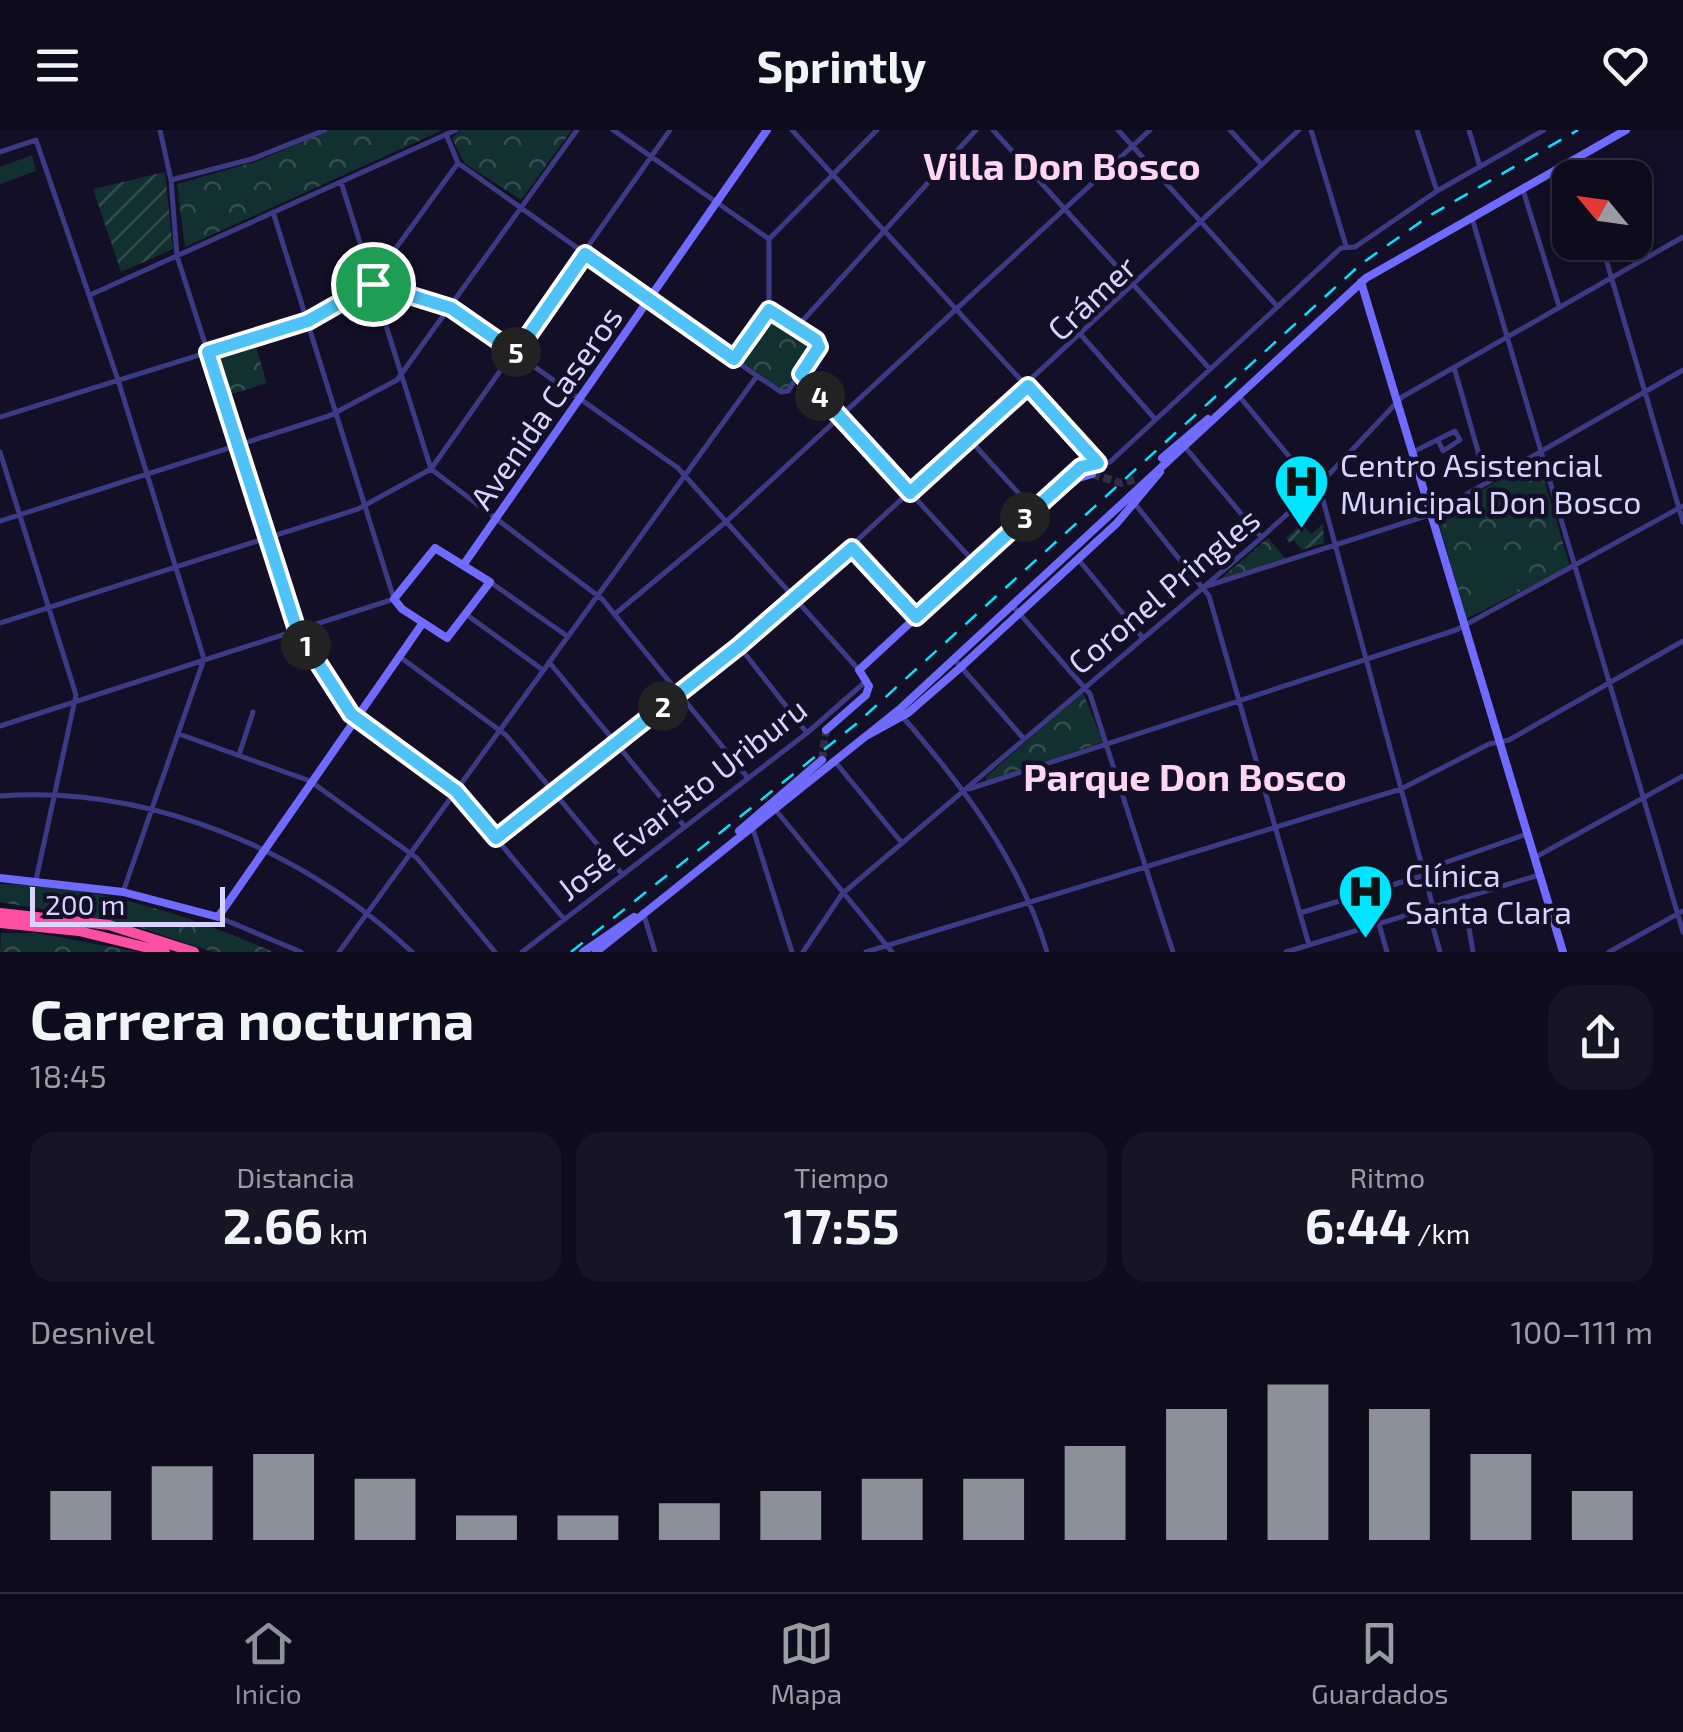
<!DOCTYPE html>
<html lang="es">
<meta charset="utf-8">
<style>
body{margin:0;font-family:"Exo 2",sans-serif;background:#171425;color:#f1f3f6;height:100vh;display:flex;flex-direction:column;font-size:38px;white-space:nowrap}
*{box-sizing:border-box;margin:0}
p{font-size:32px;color:#9b9ba3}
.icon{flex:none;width:55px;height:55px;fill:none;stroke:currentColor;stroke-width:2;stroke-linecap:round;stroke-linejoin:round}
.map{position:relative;height:822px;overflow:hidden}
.drawer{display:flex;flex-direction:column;background:#0e0b1c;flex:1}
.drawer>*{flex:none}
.needle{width:65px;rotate:299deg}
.fabs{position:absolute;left:1552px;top:30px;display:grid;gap:20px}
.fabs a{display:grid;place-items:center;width:100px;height:100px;border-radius:20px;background:#0e0b1c;box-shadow:0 5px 15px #0003,0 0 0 2px #2e2b3b;font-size:50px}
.scale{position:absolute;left:30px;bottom:25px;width:195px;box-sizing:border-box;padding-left:10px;border:5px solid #d9d4ff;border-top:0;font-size:28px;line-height:35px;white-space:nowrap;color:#d9d4ff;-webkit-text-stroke:8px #130f26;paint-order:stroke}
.pin{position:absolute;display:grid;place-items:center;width:85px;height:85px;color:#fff;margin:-42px;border:5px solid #fff;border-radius:50%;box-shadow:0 2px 10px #0007}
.km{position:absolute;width:50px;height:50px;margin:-25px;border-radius:50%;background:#222;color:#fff;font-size:28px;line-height:50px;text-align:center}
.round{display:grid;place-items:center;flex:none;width:105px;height:105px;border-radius:30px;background:#171425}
.headline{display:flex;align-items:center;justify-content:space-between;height:170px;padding:0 30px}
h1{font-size:55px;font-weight:700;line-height:75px}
.metrics{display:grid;grid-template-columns:repeat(3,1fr);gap:15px;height:170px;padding:10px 30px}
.metrics div{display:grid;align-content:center;border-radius:25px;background:#171425;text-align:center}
.metrics b{font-size:50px;font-weight:700}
.metrics small{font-size:28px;font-weight:400}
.metrics p{font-size:28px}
.chart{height:280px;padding:20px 30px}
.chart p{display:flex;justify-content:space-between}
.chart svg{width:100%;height:180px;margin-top:10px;stroke:#8c9099;stroke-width:6}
header{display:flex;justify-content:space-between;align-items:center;height:130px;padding:0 30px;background:#0e0b1c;font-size:45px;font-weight:700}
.tab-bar{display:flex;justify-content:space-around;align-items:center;height:140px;border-top:2px solid #2e2b3b;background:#0e0b1c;font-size:28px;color:#9b9ba3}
.tab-bar a{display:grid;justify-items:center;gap:5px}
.tab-bar .on{color:#8c9099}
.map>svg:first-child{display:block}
.forest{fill:url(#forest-crowns)}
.garden{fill:url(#garden-furrows)}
.pitch{fill:#12302f}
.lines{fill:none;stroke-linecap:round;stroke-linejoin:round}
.secondary-tunnel{stroke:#312d47;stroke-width:8;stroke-dasharray:8 4;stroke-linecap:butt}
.street{stroke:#3d3a85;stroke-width:5}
.secondary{stroke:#6f6bff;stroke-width:8}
.highway{stroke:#ff4fa3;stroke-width:10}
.rail{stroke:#00e5ff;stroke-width:2.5;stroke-dasharray:15 12;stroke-linecap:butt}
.route-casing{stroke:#fff;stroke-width:20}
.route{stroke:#4fc3f7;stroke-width:12}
.labels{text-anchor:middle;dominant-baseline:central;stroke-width:9;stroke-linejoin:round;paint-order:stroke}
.street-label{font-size:32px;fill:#d9d4ff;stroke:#130f26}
.poi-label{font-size:32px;fill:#d9d4ff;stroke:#130f26;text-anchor:start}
.quarter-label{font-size:38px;font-weight:bold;fill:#ffd6f0;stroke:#130f26}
</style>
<header><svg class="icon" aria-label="menu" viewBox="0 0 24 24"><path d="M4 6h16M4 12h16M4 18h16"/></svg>Sprintly<svg class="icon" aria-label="heart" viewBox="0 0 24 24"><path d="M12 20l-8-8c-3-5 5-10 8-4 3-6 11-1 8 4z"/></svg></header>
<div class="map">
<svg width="1683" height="822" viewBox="0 0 1683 822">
<defs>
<pattern id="forest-crowns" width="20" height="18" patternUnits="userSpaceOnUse" patternTransform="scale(2.5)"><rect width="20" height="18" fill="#12302f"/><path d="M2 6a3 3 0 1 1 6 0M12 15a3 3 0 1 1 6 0" fill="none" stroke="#344d4e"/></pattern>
<pattern id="garden-furrows" width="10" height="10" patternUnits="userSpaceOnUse" patternTransform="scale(2.5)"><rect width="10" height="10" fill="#12302f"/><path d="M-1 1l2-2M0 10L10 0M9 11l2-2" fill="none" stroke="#344d4e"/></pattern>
</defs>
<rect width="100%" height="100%" fill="#130f26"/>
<path class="forest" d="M330,0H443L185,117L177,54L258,31Z
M461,0H572L521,70L464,33L452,8Z
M769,180L819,214L784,262L734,229Z
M254,211L267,253L226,266L213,224Z
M1532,331L1540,336L1570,436L1466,489L1437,386Z
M1268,408L1286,429L1217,452Z
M1083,562L1103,612L986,651V647Z
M0,754C95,755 187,784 273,822H213L126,793L0,772Z
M1,803H36L139,822H0Z"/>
<path class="garden" d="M165,42L173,119L121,142L93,59Z
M1302,394L1311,404L1323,394L1324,413L1302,420L1294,410L1290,413L1286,408Z"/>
<path class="pitch" d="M32,25L36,41L0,54V37Z
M1500,415L1520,458L1490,472L1470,429Z"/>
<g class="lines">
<path class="secondary-tunnel" d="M1092,344L1121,353L1137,349
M822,630L826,600"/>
<path class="street" d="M160,0L171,50L177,126L297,501L351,585L456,661L564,789
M792,0L1095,331
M993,0L1210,239
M1118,0L1277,176
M1230,0L1262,35
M1311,0L1346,116
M1417,0L1437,61
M1469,0L1480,37
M446,4L458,33L757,246L781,262L788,261L819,214L769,180V109L613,0
M0,22L36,10L118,250L204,529L123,762
M1576,29L1582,48
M171,50L252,29L325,0
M341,52L431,339L602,469L748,648
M1523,60L1559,176
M1472,88L1683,802
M769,109L877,0
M1601,112L1683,392
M373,154L451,178L678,338L859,540
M90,165L456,0
M796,198L976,0
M1082,206L1155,289
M734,229L769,180
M1454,237L1487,353
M801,244L975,433
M1239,266L1322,366L1433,777
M0,287L302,193L367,158L458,33
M969,309L1033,379L1081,337L1087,322
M1184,316L1261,407
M0,322L76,565L36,750
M1413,322L1455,301L1460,310L1443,321L1438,310
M1081,337L1110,332L1341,118L1355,117L1437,61L1544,0
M1135,374L1209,466L1309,815
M0,391L329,286L397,250L577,0
M853,418L916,487
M1078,429L1143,508
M490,452L567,506
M1207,456L1432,384L1683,240
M1012,475L1090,564L1173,822
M615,484L728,390L1150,0
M467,485L543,540
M0,493L358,379L431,339L670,0
M739,516L807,603
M400,527L506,605L622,744
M954,529L1024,609
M549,532L685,697
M901,585C963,656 1020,730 1047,822
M0,596L394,469L273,82
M179,604L310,651L417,728L495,822
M239,625L253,582
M836,633L902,713
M969,659L1456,500L1683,376
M0,666C149,655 304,720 412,822
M774,678L892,822
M752,696L792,822
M496,708L795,468L1299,0
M1534,728L1683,646
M1424,740L1527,704
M1363,764L1370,785
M1464,768L1473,822
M1428,779L1440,822
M643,782L655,822
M1300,783L1425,745
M218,787L301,822
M1379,794L1387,822
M339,822L757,246
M522,822L807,603L865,552
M803,822L842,764L1252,416L1317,357L1402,267L1683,107
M866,822L1401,659L1489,614L1509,610L1683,511
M1286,822L1539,745
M1609,822L1683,781"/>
<path class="secondary" d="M1361,152L1563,822
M1162,328L1208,289
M1024,392L1079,348L1092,344
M435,418L490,452L447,508L402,479L394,469Z
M464,434L767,0
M826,600L866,565L869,556L859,540L1033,379
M868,605L908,583L961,537L1117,393L1160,342
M739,701L822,630
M0,748L123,762L218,787L422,494
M583,822L634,787
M596,822L901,578L1366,148L1626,0"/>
<path class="highway" d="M0,783L109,795L194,822
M0,793L79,801L165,822"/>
<path class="rail" d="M571,822L856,594L1361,134L1429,86L1578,0"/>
</g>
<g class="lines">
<defs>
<path id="route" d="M585,124L734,229L769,180L816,210L819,217L801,244L910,363L1028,256L1098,333L1081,337L916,487L852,418L739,516L496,708L456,661L351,584L297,500L208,222L308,191L373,154L451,178L516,223Z"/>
</defs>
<use href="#route" class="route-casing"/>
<use href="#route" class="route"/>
</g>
<defs>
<symbol id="hospital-pin" viewBox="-11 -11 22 30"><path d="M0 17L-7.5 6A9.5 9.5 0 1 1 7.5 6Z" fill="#00e5ff" stroke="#130f26"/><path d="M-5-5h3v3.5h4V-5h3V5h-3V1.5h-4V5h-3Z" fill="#111"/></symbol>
</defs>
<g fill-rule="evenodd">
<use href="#hospital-pin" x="1270" y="320" width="63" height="86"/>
<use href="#hospital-pin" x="1334" y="730" width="63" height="86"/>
</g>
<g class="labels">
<g class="street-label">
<text transform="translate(1091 167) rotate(-43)">Crámer</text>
<text transform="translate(545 277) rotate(-55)">Avenida Caseros</text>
<text transform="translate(1163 460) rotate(-40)">Coronel Pringles</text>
<text transform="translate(681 668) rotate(-38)">José Evaristo Uriburu</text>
</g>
<g class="poi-label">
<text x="1340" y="334">Centro Asistencial<tspan x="1340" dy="37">Municipal Don Bosco</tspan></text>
<text x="1405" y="744">Clínica<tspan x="1405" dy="37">Santa Clara</tspan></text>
</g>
<g class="quarter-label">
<text x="1062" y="35">Villa Don Bosco</text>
<text x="1185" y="646">Parque Don Bosco</text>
</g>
</g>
</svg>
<div class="fabs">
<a><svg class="needle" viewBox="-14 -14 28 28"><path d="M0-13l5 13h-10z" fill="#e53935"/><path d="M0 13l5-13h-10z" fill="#9b9ba3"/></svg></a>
</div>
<div class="scale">200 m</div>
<div class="pin" style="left:373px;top:154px;background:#1e9e55"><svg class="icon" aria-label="arrive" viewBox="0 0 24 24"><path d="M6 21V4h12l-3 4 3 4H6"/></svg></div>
<b class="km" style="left:306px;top:515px">1</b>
<b class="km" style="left:663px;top:576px">2</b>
<b class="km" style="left:1025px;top:387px">3</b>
<b class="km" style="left:820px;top:266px">4</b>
<b class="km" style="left:516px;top:222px">5</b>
</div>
<section class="drawer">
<div class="headline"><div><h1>Carrera nocturna</h1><p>18:45</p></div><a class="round"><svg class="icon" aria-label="share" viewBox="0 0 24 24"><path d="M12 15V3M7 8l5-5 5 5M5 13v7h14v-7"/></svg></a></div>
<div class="metrics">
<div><p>Distancia</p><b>2.66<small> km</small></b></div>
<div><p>Tiempo</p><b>17:55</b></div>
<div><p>Ritmo</p><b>6:44<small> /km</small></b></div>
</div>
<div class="chart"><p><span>Desnivel</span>100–111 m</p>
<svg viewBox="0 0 160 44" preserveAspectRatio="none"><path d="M5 44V32M15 44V26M25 44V23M35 44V29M45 44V38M55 44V38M65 44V35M75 44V32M85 44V29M95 44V29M105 44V21M115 44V12M125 44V6M135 44V12M145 44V23M155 44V32"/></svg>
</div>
</section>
<nav class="tab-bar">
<a class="on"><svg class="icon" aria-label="home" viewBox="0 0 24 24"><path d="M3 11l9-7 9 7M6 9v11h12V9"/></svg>Inicio</a>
<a><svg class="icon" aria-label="map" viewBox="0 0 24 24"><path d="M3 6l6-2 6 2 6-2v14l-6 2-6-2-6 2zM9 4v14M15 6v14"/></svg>Mapa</a>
<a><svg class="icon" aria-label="saved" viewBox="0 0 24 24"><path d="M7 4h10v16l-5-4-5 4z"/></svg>Guardados</a>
</nav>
